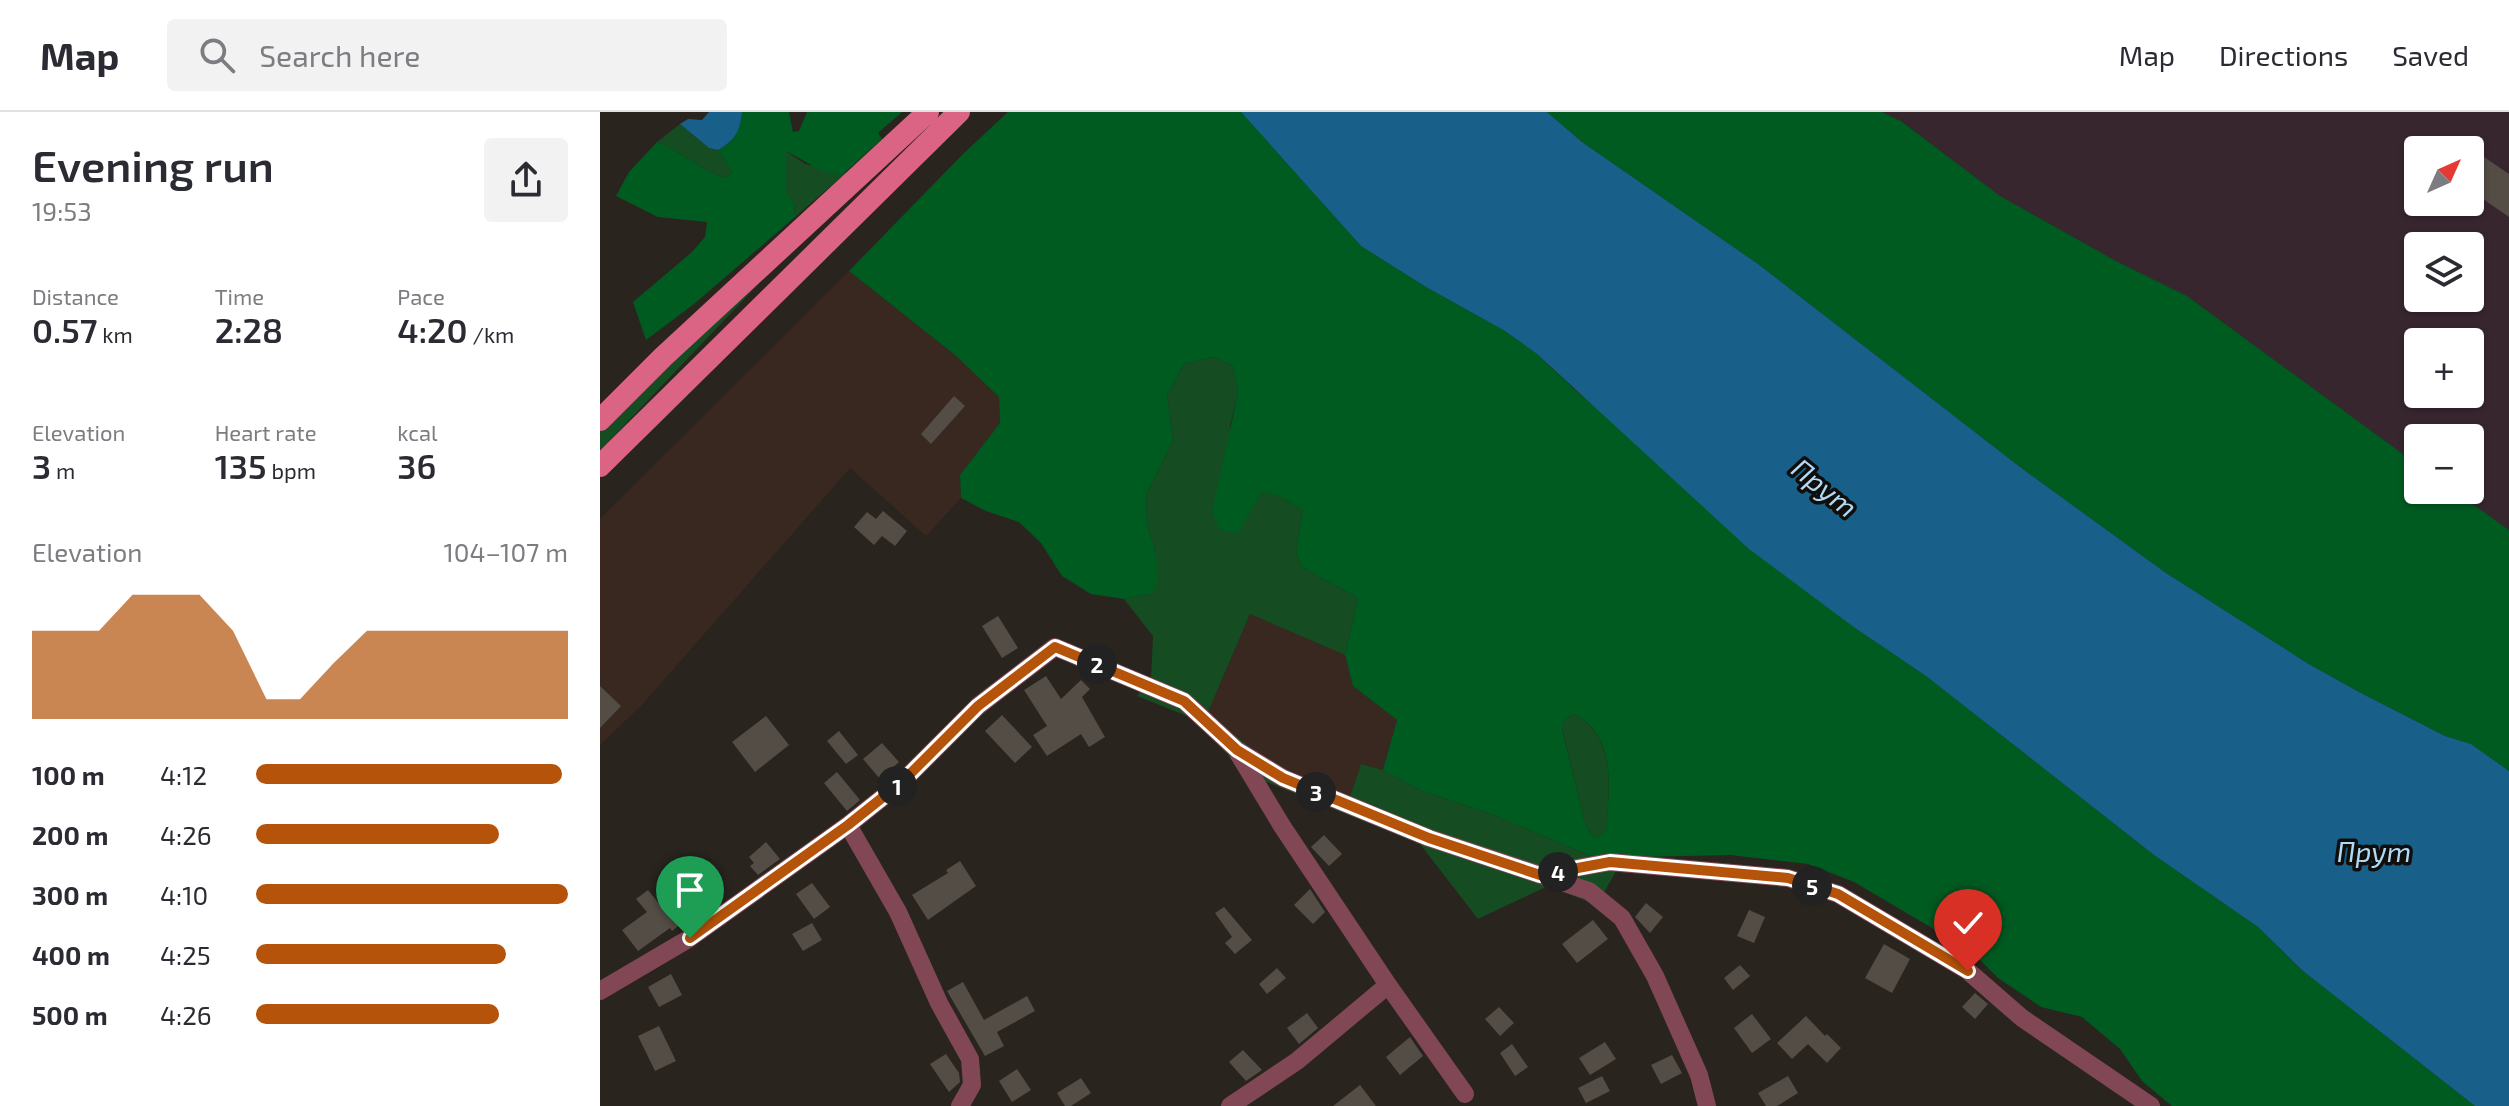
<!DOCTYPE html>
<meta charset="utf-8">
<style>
body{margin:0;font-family:"Exo 2",sans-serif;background:#f2f2f3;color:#2b2b33;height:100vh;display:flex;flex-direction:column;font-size:30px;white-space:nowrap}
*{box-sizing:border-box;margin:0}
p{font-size:26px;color:#7c7c81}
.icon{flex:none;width:44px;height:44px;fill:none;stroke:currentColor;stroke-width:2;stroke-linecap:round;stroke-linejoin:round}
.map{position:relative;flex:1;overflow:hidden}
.panel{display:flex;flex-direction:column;background:#fff;width:600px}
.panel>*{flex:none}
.needle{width:52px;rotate:45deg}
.tools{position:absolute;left:1804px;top:24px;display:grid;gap:16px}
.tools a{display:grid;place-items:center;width:80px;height:80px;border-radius:8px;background:#fff;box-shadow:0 2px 6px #0004;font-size:40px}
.pin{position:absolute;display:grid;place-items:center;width:68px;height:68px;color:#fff;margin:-82px -34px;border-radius:50% 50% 50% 0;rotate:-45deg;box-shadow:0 0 8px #0007}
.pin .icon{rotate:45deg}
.km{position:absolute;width:40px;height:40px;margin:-20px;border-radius:50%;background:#222;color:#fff;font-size:22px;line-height:40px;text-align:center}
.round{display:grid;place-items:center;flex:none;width:84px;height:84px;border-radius:8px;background:#f2f2f3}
.overview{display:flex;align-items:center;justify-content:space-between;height:136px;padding:0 32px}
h1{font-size:44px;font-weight:600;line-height:60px}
.figures{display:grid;grid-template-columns:repeat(3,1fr);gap:12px;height:136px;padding:8px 32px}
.figures div{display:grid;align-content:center}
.figures b{font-size:34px;font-weight:600}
.figures small{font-size:22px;font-weight:400}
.figures p{font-size:22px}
.chart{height:224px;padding:16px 32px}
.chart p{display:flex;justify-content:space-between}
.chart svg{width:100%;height:144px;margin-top:8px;fill:#b45309;opacity:.7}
ul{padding:0 32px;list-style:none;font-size:26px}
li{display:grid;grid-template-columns:128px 96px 1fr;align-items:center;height:60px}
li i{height:20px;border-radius:10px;background:#b45309}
header{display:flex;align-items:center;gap:48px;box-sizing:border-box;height:112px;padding:0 40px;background:#fff;border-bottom:2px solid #e1e1e2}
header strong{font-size:38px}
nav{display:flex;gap:44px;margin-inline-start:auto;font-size:28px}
.search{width:560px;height:72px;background:#f2f2f3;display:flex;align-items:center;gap:20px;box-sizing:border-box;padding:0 28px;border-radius:8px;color:#7c7c81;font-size:30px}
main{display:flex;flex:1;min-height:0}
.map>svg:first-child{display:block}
.commercial{fill:#38262f;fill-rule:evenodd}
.industrial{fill:#39281f}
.green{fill:#154c22}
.forest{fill:#005b21;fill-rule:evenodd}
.water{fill:#18608a}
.building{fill:#534d46}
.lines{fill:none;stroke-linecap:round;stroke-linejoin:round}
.minor{stroke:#814755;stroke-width:18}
.primary{stroke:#db6383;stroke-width:22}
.route-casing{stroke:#fff;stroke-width:16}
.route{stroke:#b45309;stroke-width:10}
.labels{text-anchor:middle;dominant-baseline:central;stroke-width:7;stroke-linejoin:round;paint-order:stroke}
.water-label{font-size:28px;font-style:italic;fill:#b0d9f6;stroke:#100e0b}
</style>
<header>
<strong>Map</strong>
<div class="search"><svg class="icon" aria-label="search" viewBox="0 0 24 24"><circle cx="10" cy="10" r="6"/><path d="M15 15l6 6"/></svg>Search here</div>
<nav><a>Map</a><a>Directions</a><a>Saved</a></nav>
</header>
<main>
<section class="panel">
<div class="overview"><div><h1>Evening run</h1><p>19:53</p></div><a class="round"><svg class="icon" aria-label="share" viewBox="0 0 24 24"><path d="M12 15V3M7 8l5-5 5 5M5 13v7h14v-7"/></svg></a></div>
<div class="figures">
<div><p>Distance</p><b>0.57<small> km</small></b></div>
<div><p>Time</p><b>2:28</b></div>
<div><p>Pace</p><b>4:20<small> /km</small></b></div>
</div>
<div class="figures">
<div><p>Elevation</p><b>3<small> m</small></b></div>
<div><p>Heart rate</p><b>135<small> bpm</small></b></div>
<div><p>kcal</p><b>36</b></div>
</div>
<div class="chart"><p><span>Elevation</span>104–107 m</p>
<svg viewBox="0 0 160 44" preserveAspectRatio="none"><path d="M0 44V17L10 17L20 17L30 6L40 6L50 6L60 17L70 38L80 38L90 27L100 17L110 17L120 17L130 17L140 17L150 17L160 17V44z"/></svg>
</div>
<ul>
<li><b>100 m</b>4:12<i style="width:98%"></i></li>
<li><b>200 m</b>4:26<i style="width:78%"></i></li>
<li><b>300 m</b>4:10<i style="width:100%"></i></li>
<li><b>400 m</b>4:25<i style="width:80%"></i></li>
<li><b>500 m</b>4:26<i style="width:78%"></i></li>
</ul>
</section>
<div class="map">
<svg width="1909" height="994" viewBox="0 0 1909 994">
<rect width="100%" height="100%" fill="#29241e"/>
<path class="commercial" d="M1282,0H1909V418L1853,378H1870V326H1818V353L1587,184L1516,149L1399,84L1302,9ZM1818,38H1870V90H1818ZM1818,134H1870V186H1818ZM1818,230H1870V282H1818Z"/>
<path class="industrial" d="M249,159L355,243L399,285L400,311L360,363L361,386L326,424L250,356L41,594L0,633V407Z
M650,502L745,543L753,574L797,608L783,658L761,652L750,686L674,656L608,600Z"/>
<path class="green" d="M80,12L109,36L118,38L132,60L126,66C100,58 82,40 57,30Z
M186,39L205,52L246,61L195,105L194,91L186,81Z
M227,100L0,339V301Z
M614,245L633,254L638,281L630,314L638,420L662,379L679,384L703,398L696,440L702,455L758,486L745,543L650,502L608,600L674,656L750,685L761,652L783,658L820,678L891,702L996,746L1024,745L997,793L948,774L878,807L820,732L647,662L592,606L537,584L551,567L553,524L524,487L551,482L556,441L547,413L546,383L573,328L567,283L584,252Z
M973,602C1018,624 1009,678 1006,719L998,726L991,723L985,711L962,616L965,608Z"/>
<path class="forest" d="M142,0H189L193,20L199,19L207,0H302L278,21L282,27L242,63L224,60L186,39V81L194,91L195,105L94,192L46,228L33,190L92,140L105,125L107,110L58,105L16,84L29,60L57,30C82,40 100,58 126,66L132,60L118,38C135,28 140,20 142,0Z
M408,0H641L761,134L826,175L905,219L937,242L973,276L1255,516L1326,564L1554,743L1658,815L1703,859L1875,994H1572L1542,969L1520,937L1482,905L1441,895L1398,866L1371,839L1254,770L1208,752L1130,743L996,746L891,702L820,678L783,658L797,608L753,574L745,543L758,486L702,455L696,440L703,398L679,384L662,380L638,421L620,418L612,400L638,281L633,254L614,245L584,252L567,283L573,328L546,383L547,413L556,441L558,470L551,482L524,487L491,482L462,464L441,431L419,410L386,399L361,386L360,363L400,311L399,285L355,243L249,159L363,42ZM973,602C1018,623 1009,678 1006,718L998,726L991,723L985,711L962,617L965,608Z
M947,0H1282L1301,9L1400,84L1516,149L1587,184L1818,353V378H1853L1909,418V659L1871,632L1845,624L1759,580L1707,551L1566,461L1420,355L1158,152L982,30Z"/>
<path class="water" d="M109,0H142C140,20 135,28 118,38L109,36L80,12L88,7L102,8Z
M641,0H947L982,30L1158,152L1420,355L1566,461L1707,551L1759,580L1845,624L1871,632L1909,659V994H1875L1703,859L1658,815L1554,743L1326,564L1255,516L1149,437L937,242L905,219L826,175L761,134Z"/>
<path class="building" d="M1884,45L1909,62V105L1870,78V65Z
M354,284L365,294L331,332L321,322Z
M283,399L307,419L295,434L282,424L274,433L254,415L267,400L276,407Z
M398,504L418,536L402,546L382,514Z
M446,564L461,587L481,568L490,577L482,585L505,625L489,635L481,622L447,644L433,623L447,614L424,578Z
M0,574L21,594L0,616Z
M402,603L432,635L415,651L385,619Z
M166,604L189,633L155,660L132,630Z
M239,619L258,643L246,652L227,629Z
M282,631L299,650L280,667L263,647Z
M237,660L260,688L247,699L224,671Z
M724,723L742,742L729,754L711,735Z
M166,730L180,747L158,763L150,754L154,751L149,745Z
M360,749L376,774L328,808L312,783L348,761L346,758Z
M212,771L230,795L214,807L196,782Z
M710,777L725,800L713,812L694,793Z
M48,778L65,799L81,787L93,802L72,819L70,816L38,839L22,818L47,800L36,787Z
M1046,791L1063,805L1050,821L1035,805Z
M624,795L652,828L635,842L625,831L632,825L615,801Z
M1149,798L1165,805L1154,831L1137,824Z
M993,808L1008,827L977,851L962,832Z
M212,811L222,828L203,839L192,822Z
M1284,832L1310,847L1292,881L1265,866Z
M1140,853L1150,864L1133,878L1124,866Z
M677,856L686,866L667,882L659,872Z
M71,862L82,883L59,895L48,875Z
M363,870L384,908L427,884L435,899L397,920L404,934L385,944L347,879Z
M1375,881L1388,892L1375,907L1362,895Z
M899,895L914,911L900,924L885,907Z
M707,901L718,916L699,932L687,916Z
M1152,902L1171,927L1152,941L1134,916Z
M1206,904L1225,924L1227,922L1241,936L1227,951L1208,932L1192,947L1177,931Z
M59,914L76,949L55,959L38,924Z
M810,925L823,944L800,963L786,945Z
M1005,930L1016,947L990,963L979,946Z
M912,932L928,955L915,964L900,941Z
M643,938L662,958L646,969L629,950Z
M346,942L359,961L360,970L349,980L330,952Z
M1072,943L1082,961L1061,972L1051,953Z
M417,957L431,978L412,990L399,969Z
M1002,964L1010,979L986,991L978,976Z
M1188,964L1198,981L1177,994H1166L1158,981Z
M481,966L491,981L471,994H465L457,981Z
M760,973L776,994H733Z"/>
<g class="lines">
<path class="minor" d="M638,641L682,714L788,873L865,982
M248,713L298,800L339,891L370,947L372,973L360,994
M943,762L1010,750L1188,766L1238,782L1368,859L1422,906L1551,994
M0,879L90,826L248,713L302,670L378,594L455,535L584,589L637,638L683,666L829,726L989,779L1022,806L1055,864L1099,963L1107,994
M630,994L697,949L788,873"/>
<path class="primary" d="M0,308L63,245L328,0
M0,354L359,0"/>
</g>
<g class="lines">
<defs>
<path id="route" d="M90,826L248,713L302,670L378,594L455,535L584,589L637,638L683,666L829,726L940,763L1010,750L1188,766L1238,782L1368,859"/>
</defs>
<use href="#route" class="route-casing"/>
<use href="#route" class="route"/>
</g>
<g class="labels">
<g class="water-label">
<text transform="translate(1225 375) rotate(39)">Прут</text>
<text x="1774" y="739">Прут</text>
</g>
</g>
</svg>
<div class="tools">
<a><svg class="needle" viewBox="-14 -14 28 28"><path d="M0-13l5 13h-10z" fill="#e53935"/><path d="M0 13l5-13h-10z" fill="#7c7c81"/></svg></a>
<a><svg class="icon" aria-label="layers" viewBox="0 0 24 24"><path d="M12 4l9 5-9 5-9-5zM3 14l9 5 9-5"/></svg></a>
<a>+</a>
<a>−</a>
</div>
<div class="pin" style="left:90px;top:826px;background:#1e9e55"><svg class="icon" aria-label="arrive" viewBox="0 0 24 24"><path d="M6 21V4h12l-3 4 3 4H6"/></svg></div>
<div class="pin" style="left:1368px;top:859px;background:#d93025"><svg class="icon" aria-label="check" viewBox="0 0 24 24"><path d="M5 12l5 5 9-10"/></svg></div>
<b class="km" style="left:297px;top:674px">1</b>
<b class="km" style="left:497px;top:552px">2</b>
<b class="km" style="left:716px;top:680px">3</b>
<b class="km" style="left:958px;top:760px">4</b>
<b class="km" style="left:1212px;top:774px">5</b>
</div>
</main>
